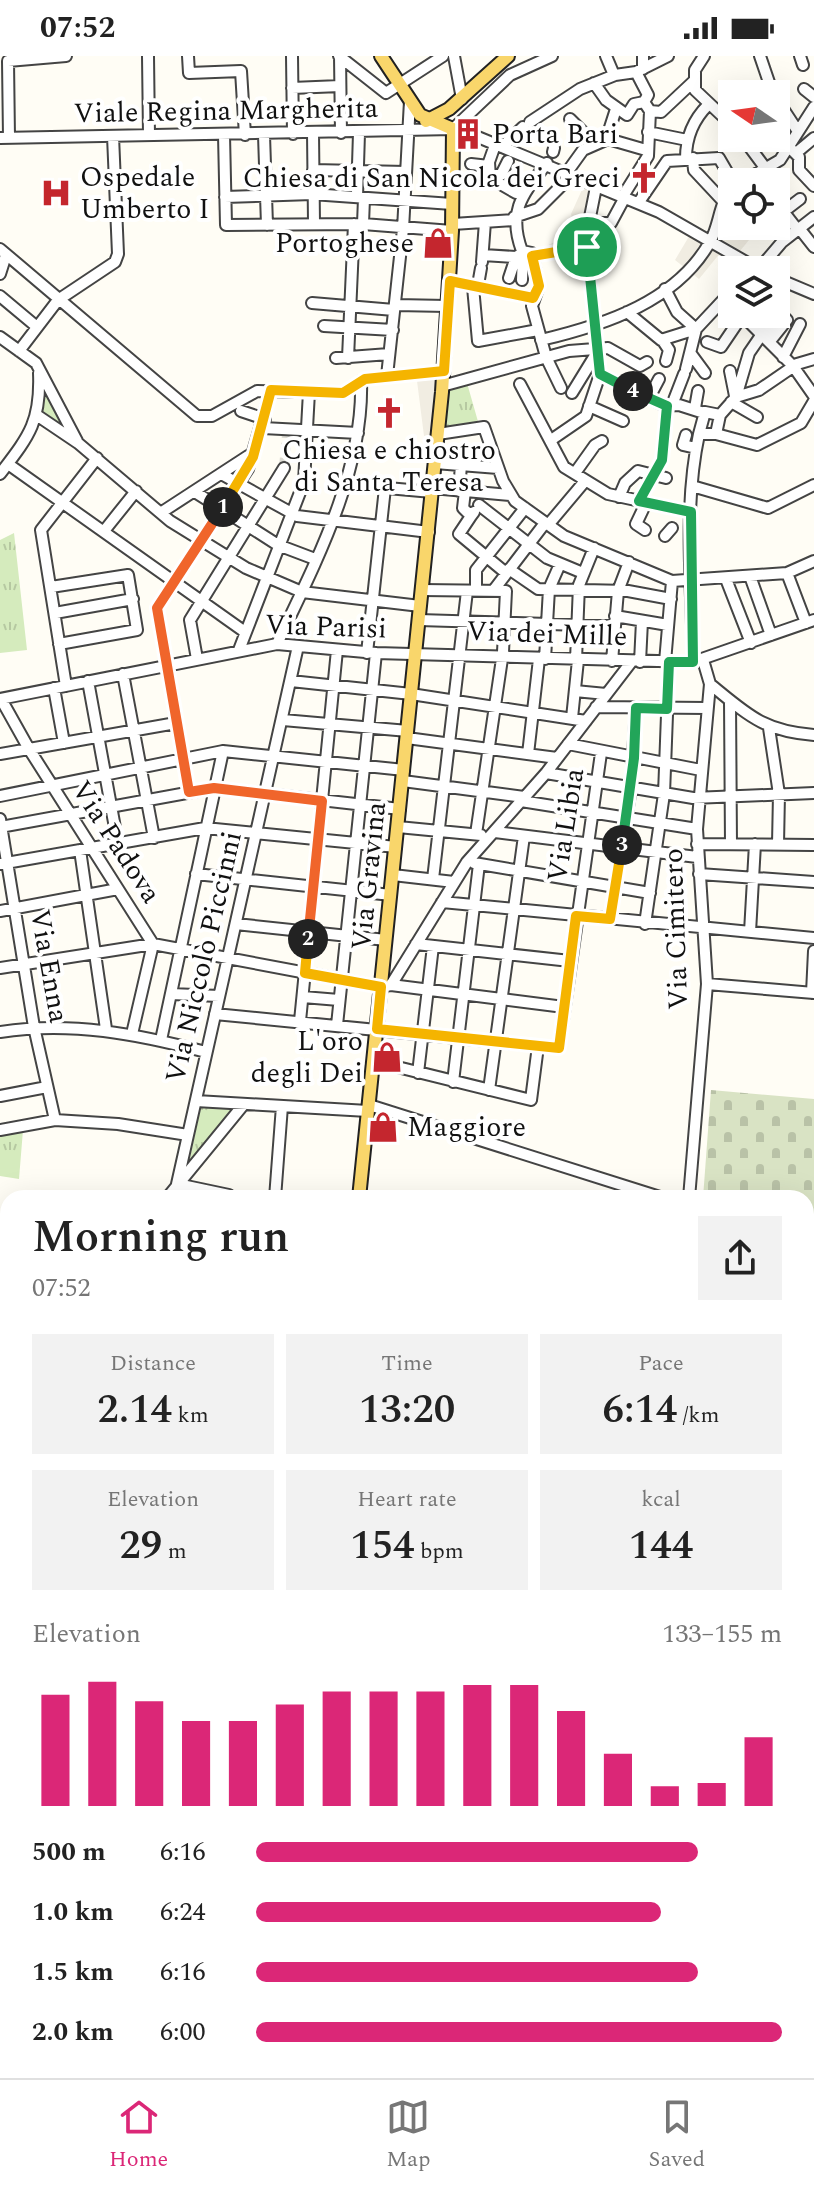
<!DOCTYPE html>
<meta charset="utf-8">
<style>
body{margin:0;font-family:Spectral,serif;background:#f2f2f2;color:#222;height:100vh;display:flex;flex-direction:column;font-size:30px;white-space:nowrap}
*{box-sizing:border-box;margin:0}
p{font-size:26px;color:#767676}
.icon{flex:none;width:44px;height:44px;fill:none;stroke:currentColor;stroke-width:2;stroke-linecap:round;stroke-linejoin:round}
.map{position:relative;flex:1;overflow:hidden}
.panel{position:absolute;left:0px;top:1134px;width:814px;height:888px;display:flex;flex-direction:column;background:#fff;border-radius:24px 24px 0 0;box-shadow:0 8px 32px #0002}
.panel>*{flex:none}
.needle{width:52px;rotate:283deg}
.tools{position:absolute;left:718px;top:24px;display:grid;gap:16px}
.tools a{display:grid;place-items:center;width:72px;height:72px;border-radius:0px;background:#fff;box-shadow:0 8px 32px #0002;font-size:40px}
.pin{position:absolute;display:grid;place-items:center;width:68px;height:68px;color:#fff;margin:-34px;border:4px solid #fff;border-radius:50%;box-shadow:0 2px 8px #0007}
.km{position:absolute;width:40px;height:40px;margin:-20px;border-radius:50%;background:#222;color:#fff;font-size:22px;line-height:40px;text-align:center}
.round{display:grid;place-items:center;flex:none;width:84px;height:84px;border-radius:0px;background:#f2f2f2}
.headline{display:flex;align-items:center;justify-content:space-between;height:136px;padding:0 32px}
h1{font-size:44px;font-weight:600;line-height:60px}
.metrics{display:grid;grid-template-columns:repeat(3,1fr);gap:12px;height:136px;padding:8px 32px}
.metrics div{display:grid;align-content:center;border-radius:0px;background:#f2f2f2;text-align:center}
.metrics b{font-size:40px;font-weight:600}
.metrics small{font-size:22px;font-weight:400}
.metrics p{font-size:22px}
.chart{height:224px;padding:16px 32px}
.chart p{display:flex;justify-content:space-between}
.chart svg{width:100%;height:144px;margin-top:8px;stroke:#db2777;stroke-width:6}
ul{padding:0 32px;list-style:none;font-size:26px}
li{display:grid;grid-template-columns:128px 96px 1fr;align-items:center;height:60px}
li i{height:20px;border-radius:10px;background:#db2777}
.status{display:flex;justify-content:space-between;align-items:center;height:56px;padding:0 40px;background:#fff;direction:ltr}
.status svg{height:22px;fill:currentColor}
.dock{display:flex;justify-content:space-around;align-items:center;height:112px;border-top:2px solid #e0e0e0;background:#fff;font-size:22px;color:#767676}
.dock a{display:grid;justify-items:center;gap:4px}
.dock .current{color:#db2777}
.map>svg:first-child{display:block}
.grass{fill:#d5ebbd}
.cemetery{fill:url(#cemetery-stones)}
.park{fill:url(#park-tufts)}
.plaza{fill:#f1ede2}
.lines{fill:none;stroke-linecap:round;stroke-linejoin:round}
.minor-tunnel{stroke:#dbdad3;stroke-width:10;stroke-dasharray:10 5;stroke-linecap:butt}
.minor-casing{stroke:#444;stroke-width:14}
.major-casing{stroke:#222;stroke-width:16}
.minor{stroke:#fff;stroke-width:10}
.major{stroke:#f9d66b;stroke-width:12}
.split-1-casing{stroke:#fff;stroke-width:16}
.split-2-casing{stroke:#fff;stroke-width:16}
.split-3-casing{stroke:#fff;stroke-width:16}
.split-4-casing{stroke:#fff;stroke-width:16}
.split-5-casing{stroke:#fff;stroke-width:16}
.split-1{stroke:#f5b400;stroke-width:10}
.split-2{stroke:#f0652b;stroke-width:10}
.split-3{stroke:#f5b400;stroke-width:10}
.split-4{stroke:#22a559;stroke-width:10}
.split-5{stroke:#22a559;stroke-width:10}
.labels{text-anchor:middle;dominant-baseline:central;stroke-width:8;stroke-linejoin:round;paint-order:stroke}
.street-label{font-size:28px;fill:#111;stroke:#fff}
.poi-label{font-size:28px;fill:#111;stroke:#fff;text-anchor:start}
</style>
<div class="status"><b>07:52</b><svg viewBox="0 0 49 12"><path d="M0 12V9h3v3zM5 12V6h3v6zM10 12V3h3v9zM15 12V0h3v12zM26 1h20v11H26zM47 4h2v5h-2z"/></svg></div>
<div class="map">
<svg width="814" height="2022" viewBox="0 0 814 2022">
<defs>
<pattern id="cemetery-stones" width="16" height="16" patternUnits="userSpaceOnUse" patternTransform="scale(2)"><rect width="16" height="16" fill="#d9e3c4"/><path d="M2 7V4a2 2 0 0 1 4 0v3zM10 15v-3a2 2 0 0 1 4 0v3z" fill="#b9c2a7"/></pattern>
<pattern id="park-tufts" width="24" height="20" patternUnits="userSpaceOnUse" patternTransform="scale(2)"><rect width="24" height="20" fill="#d5ebbd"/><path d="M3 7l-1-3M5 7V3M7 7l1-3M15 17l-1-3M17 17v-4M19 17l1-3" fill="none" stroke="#b6c8a1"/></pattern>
</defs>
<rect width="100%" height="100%" fill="#fffdf5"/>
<path class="grass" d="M0,1794L8,1796V1831L0,1829Z
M8,1988V2014H154L164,2022H0Z"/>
<path class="cemetery" d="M711,1034L814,1043V1541L806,1581V1142H703Z"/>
<path class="park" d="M467,327L479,369L443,374L446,333Z
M47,336L63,367L57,370L41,354L42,340Z
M14,477L27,594L0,597V484Z
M201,1050H237L189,1106Z
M23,1074L19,1123L0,1120V1078Z"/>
<path class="plaza" d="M585,127L604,134L594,167H583L582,161L572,162L571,158Z
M718,160L749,184L740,195L755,206L750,214H745L721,196L699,223L675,204L694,172L709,180Z
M586,171L587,191L531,196L538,194Z
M438,316L434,378L424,380L416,317Z"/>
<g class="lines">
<path class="minor-tunnel" d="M284,412L287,378"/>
<defs>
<path id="minor" d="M148,0L149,79
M188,0L189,17L241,15L245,79
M292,0L293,78
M339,0L386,37L443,0
M340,0L341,77
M454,0L462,43
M606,0L614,19
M643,0V13
M704,0L695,14V34L732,69
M760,0L773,38
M800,0L803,9
M594,27L606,44L627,59L634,48L644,46
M292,32L340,30
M804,33L814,41
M776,42L797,74
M650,55L661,56L694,25
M570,63L595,88
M530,66L580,33L615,19L636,16L668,0
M453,73L510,19L552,0
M648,76L687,84
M313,77L314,167
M224,79L226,169L363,168L452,175
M264,79L267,169
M473,79L659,156L760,214
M0,82L453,73L464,76
M9,82L8,5L66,0
M743,82L766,113
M606,84L616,53
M502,91L523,71
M789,91L799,101V114L814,130
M553,96L554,92
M796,97L814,82
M686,102C686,82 693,64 708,49
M693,102L694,114L723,145
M547,107C523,138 507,155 522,195L532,197L539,230L532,250L546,301L561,332
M471,108L489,110
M313,114L406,116
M496,119H501L508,105
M565,119L583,94L608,83L646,94
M485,121L490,122L489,106L495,89
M490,122L516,137
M742,126L780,104L814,51
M623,140L648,100L650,55L644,46L648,39L636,16
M225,141L312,138L452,148
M357,141L359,77
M639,146L667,105L719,102L733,126
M776,146L797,173
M783,156L800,143
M514,161L538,153L571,120
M587,167H611L625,141
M363,168L364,142
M453,168L514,164
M799,172L814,191
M0,193L197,360H212L257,335L343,337L365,323L444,315
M483,199L516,201L524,196
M532,200L587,191
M482,206L485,166
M759,213L782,186L814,161
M0,218L6,199
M509,222L516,201
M776,222L814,238
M522,224L523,198
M450,225L533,242
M478,229L481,212
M473,231L478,285L538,274
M665,233L677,256L696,273
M730,237L732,234
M0,240L37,271
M312,247L394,254
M396,249L447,250
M627,256L661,284L696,273
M741,258L793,310L814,340
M324,270L393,274
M763,279L772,267L767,262L770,258
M0,281L36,307L77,385
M541,284C605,269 678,245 711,184C720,167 719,147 732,133
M771,284L787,264L784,261
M663,285L669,294L666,305
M707,286L721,291L742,260
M19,295L58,244L115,206L118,198L113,80
M691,298L705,317
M783,301L800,268
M336,302L389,298
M348,302L354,168
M686,313L696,273L725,242
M730,315L735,340
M600,318L665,350L679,349L704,357
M387,320L403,173L410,45
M520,328L564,411L608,438L691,456
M442,330L569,295L608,292L640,310L647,306
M572,337L599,293
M736,341L749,297L762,278
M649,342L659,323
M731,346L757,361
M672,349L684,318
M589,350L623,365
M695,352L698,335
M241,355L265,363
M705,356L720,359L716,378H699Z
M720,359L736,341L759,334L797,308L814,303
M38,360L78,387L170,465L246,512L302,536L420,550
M263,372L358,377
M438,378L484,371L503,425L515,445L564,480L672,525L787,517L814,505
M716,378L757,389L801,367L814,345
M686,379L683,389L696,392
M551,384L586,360L600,318L586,181L596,131
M435,407L498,412
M8,408L245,576
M575,417L595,389L602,385
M0,418C29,380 41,366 39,317
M223,419L297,460L429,476
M343,428L432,436
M692,430L768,452L814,429
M432,432L510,439
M459,435L461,409
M465,435L463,452L471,460L474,456
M195,436L278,489L315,503
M619,441L625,427L638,415L666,422
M639,445L662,404L667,350
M479,449L547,502L583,517
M162,456L248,400L253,401
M471,460L459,478L506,517
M548,469L585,425
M645,474L636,468L646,447
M104,475L136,435
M665,480L672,472
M509,513L538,533L628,535L671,543
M787,517L806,567
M750,520L771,579
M726,523L751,587
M51,531L128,519L137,574L59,588
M422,534L506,535L503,596L476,778
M476,534V514L525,452
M493,535L545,467
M55,557L133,543
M615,560L668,569
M419,564L614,570
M277,588C315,508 364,415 361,325
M239,594L304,426L309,336
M367,597L385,432
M197,603L190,564L284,412
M545,603L549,533L560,508
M576,604L579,529L594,492
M612,605L618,535L629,506
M640,606L642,565
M665,606L672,525
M693,606C692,530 683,452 699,378
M123,618L154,782
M88,625L118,788
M291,625L411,638L586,665
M710,628C748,659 763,675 814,679
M66,630L41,474L97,402
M54,632L64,687
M575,635L606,638
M0,643L277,588L376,597L693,606L814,564
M1,643L29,693L153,888
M730,645L731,788
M596,651L707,652
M572,662L578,604
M283,664L408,675
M769,672L779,738L778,788
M407,682L557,702
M568,688L701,714
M0,698L176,667
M528,698L539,603
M546,717L693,742L814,737
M403,725L524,741
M189,736L157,552L248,413L271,334
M0,740L223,695L404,714
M521,745L697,773
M0,763L34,971L55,1064
M0,771L214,732L400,753
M398,771L481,779
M495,776L697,801
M697,788L814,789
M80,794L106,973
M474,807L650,837
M0,808L205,772L396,791
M196,818L391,839
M699,818L814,826
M393,819L454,826
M433,823L467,535
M442,846L814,882
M0,855L118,833
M610,863L631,732L636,652
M236,868L386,884
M645,868L664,738L669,606
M750,876L755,788
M416,888L570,905
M0,912L153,888L381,931L391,929L467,806L546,717L632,605
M707,928L814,937
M391,929L564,951
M812,937L814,895
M171,938L219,940
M303,941L339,944
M215,958L559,992L601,697
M300,965L337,594
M337,969L376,597
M0,976C71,965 137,978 206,996
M132,978L153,888
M161,984L223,695
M373,1005L531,1044L538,990
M418,1017L433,890
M453,1026L479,808
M489,1034L524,780
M0,1040L47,1031
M196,1045L368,1055
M369,1049L663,1142
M0,1074L55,1064L118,1068L188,1079
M177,1128L298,590
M177,1128L229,1139
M167,1142L244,1048
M275,1142L282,1050
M689,1142L707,928L697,773L710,628L703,604
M0,1300L8,1295
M0,1990L8,1927
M754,2014L756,2022
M425,2022L426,2014
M578,2022L579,2014
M688,2022L691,2014"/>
<path id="major" d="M426,65L449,53L508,0
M359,1142L442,336L452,175L453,73L420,59L381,0
M0,1192L8,1193
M0,1203L8,1204
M264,2022V2014"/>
</defs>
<use href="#minor" class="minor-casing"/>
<use href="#major" class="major-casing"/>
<use href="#minor" class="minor"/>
<use href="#major" class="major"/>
</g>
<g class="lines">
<defs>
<path id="split-1" d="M223,451L253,401L271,334L343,337L365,323L444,315L450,225L533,242L539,230L532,200L587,191"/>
<path id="split-2" d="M223,451L157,552L189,736L214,732L322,745L308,883"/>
<path id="split-3" d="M308,883L305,917L381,931L377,973L559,992L576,860L610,863L622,789"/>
<path id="split-4" d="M622,789L634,702L636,652L667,653L669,606H693L691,456L639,445L662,404L667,350L633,335"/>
<path id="split-5" d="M587,191L600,318L633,335"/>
</defs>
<use href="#split-1" class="split-1-casing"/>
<use href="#split-2" class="split-2-casing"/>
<use href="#split-3" class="split-3-casing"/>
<use href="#split-4" class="split-4-casing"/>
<use href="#split-5" class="split-5-casing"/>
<use href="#split-1" class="split-1"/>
<use href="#split-2" class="split-2"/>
<use href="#split-3" class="split-3"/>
<use href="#split-4" class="split-4"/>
<use href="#split-5" class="split-5"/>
</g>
<defs>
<symbol id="building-bare" viewBox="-9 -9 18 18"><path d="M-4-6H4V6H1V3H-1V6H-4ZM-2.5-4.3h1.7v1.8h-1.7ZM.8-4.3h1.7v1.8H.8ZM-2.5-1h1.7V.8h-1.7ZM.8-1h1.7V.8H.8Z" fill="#c4262e" stroke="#fff" stroke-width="2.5" paint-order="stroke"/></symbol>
<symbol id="church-bare" viewBox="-9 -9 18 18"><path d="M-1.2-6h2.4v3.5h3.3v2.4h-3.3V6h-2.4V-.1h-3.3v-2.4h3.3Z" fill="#c4262e" stroke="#fff" stroke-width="2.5" paint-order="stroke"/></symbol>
<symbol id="hospital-bare" viewBox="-9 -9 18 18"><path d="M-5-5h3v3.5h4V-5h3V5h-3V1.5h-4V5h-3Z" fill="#c4262e" stroke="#fff" stroke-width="2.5" paint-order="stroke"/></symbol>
<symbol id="shop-bare" viewBox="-9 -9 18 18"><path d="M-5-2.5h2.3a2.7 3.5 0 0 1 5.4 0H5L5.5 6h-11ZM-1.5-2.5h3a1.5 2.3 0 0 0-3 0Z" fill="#c4262e" stroke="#fff" stroke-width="2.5" paint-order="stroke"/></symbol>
</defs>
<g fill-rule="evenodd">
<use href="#building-bare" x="446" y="56" width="44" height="44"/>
<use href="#church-bare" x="622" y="100" width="44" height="44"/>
<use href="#hospital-bare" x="34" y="115" width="44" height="44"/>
<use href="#shop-bare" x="416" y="165" width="44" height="44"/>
<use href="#church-bare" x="367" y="335" width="44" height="44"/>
<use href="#shop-bare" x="365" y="979" width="44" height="44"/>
<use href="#shop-bare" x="361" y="1049" width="44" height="44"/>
</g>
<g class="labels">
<g class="street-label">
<text transform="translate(226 55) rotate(-1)">Viale Regina Margherita</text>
<text transform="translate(326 571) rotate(2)">Via Parisi</text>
<text transform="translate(547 578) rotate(2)">Via dei Mille</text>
<text transform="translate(566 769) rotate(-81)">Via Libia</text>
<text transform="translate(116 786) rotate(57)">Via Padova</text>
<text transform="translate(369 820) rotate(-84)">Via Gravina</text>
<text transform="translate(676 873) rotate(-92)">Via Cimitero</text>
<text transform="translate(204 901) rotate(-77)">Via Niccolò Piccinni</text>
<text transform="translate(49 910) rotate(80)">Via Enna</text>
</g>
<g class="poi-label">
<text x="492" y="78">Porta Bari</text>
<text x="80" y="121">Ospedale<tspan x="80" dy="32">Umberto I</tspan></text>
<text x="620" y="122" text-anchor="end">Chiesa di San Nicola dei Greci</text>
<text x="414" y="187" text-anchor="end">Portoghese</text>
<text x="389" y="394" text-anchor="middle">Chiesa e chiostro<tspan x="389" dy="32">di Santa Teresa</tspan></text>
<text x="363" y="985" text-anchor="end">L'oro<tspan x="363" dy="32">degli Dei</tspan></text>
<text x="407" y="1071">Maggiore</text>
</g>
</g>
</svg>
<div class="tools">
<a><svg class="needle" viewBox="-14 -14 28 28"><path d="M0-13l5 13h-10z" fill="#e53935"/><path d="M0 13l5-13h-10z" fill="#767676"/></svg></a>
<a><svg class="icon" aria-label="locate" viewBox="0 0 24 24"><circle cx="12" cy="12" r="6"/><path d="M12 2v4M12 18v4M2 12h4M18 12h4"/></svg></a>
<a><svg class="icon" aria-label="layers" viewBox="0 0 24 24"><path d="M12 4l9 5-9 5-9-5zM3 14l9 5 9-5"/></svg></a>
</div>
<div class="pin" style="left:587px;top:191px;background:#1e9e55"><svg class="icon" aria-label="arrive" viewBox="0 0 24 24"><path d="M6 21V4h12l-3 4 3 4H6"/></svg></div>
<b class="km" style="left:223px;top:451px">1</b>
<b class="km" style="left:308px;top:883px">2</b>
<b class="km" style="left:622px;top:789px">3</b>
<b class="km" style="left:633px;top:335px">4</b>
<section class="panel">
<div class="headline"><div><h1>Morning run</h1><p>07:52</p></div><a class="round"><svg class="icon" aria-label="share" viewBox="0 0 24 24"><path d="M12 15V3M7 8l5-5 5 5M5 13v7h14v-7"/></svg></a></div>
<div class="metrics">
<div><p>Distance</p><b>2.14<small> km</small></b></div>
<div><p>Time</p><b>13:20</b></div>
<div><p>Pace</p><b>6:14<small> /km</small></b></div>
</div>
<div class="metrics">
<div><p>Elevation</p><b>29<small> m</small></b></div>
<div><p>Heart rate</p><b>154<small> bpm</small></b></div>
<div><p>kcal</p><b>144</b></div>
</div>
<div class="chart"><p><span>Elevation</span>133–155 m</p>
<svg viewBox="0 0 160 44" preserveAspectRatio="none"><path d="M5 44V10M15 44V6M25 44V12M35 44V18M45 44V18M55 44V13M65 44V9M75 44V9M85 44V9M95 44V7M105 44V7M115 44V15M125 44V28M135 44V38M145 44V37M155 44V23"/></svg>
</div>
<ul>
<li><b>500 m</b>6:16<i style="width:84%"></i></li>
<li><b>1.0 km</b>6:24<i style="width:77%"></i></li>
<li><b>1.5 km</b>6:16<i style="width:84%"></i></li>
<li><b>2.0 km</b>6:00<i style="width:100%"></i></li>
</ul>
</section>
</div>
<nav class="dock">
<a class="current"><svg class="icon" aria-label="home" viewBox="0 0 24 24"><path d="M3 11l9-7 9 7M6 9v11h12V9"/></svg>Home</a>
<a><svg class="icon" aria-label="map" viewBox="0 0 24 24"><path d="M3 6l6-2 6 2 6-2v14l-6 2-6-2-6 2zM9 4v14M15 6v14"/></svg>Map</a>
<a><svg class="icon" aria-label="saved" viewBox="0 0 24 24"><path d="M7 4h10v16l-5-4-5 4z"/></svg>Saved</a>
</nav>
